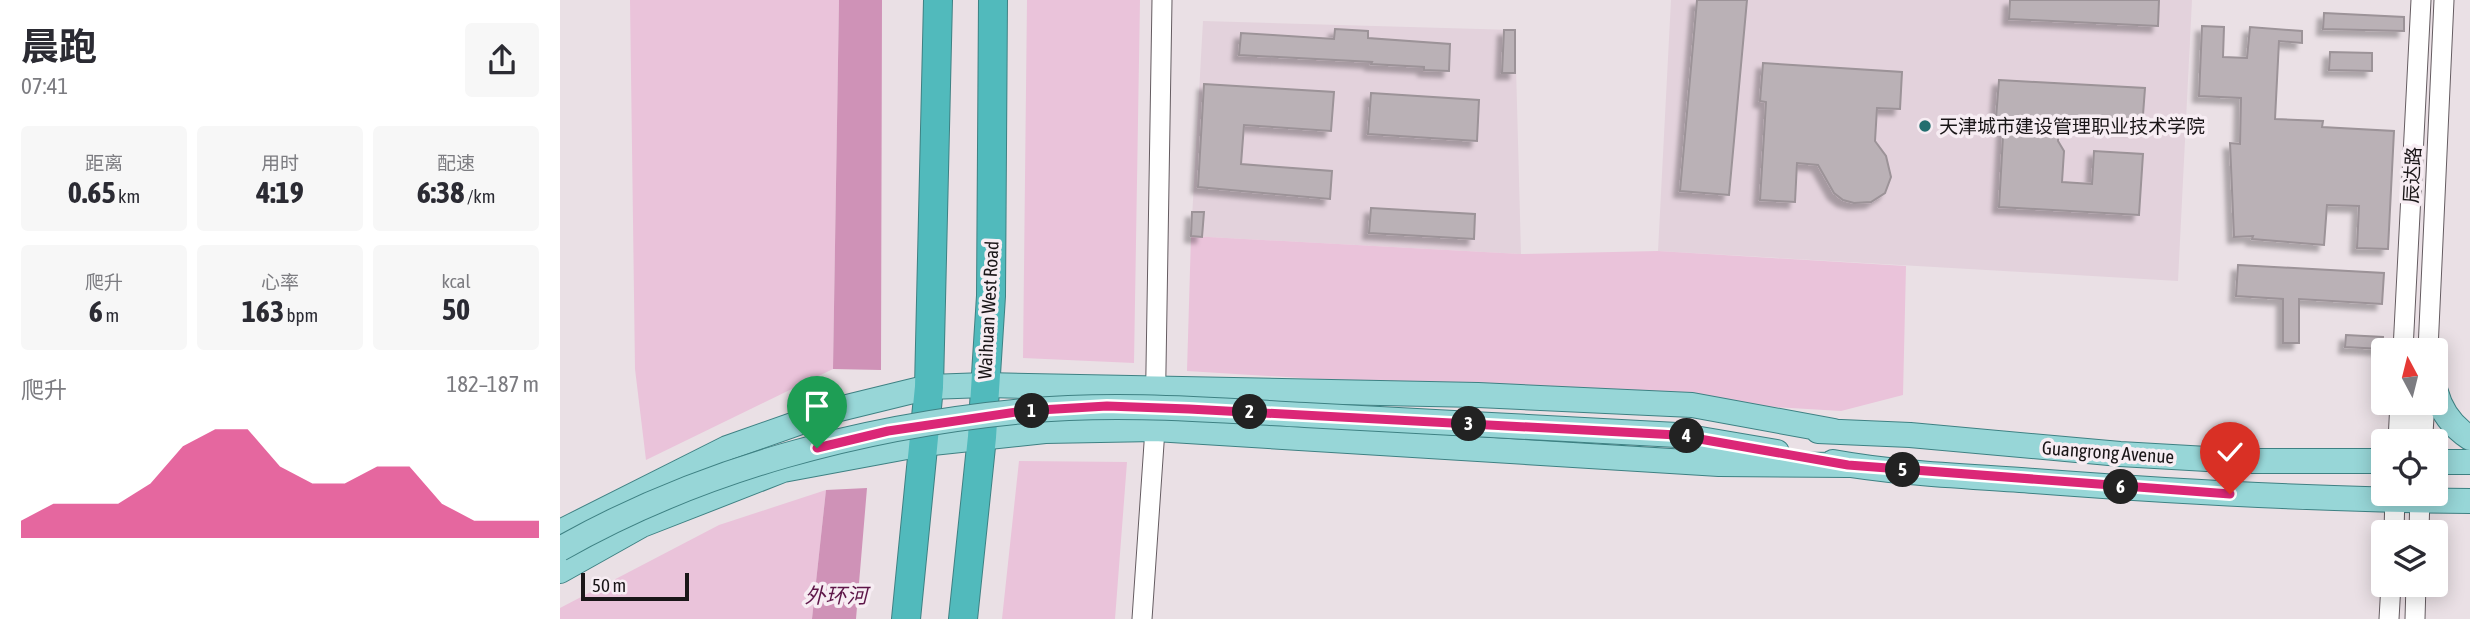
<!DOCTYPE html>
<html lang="zh">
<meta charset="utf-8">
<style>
body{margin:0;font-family:"Asap Condensed","Noto Sans SC",sans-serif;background:#f7f7f7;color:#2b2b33;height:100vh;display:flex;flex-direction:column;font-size:26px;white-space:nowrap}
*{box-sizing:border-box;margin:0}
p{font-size:23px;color:#7c7c81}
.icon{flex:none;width:38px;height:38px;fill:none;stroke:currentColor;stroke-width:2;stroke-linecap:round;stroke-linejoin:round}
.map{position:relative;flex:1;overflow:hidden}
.drawer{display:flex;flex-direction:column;background:#fff;width:560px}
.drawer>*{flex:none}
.needle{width:46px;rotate:353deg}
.controls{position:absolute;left:1811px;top:338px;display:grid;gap:14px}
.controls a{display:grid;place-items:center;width:77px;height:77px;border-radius:7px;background:#fff;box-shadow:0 4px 18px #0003;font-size:35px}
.scale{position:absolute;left:21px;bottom:18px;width:108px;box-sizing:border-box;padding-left:7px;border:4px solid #1a1618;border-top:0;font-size:19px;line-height:24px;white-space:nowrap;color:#1a1618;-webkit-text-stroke:5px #f7edf3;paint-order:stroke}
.pin{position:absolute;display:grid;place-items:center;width:60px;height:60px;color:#fff;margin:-72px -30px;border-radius:50% 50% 50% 0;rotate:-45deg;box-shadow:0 0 7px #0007}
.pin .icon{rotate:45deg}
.km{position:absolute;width:35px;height:35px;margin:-18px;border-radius:50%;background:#222;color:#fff;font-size:19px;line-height:35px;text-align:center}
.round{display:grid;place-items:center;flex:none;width:74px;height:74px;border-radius:7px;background:#f7f7f7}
.head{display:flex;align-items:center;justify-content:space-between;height:119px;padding:0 21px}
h1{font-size:38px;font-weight:700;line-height:52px}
.metrics{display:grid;grid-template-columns:repeat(3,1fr);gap:10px;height:119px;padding:7px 21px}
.metrics div{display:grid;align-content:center;border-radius:7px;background:#f7f7f7;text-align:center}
.metrics b{font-size:30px;font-weight:700}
.metrics small{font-size:19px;font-weight:400}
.metrics p{font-size:19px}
.chart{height:196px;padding:14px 21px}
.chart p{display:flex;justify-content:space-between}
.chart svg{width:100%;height:126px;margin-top:7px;fill:#db2777;opacity:.7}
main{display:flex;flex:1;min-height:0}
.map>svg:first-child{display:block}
.built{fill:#e3d2dc}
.green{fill:#eac3da}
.water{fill:#cf92b7}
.building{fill:#bab1b6;stroke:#9c9398;stroke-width:2;filter:url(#shadow)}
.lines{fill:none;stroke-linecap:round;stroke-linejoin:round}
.minor-casing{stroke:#655c61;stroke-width:21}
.major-casing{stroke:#3e8183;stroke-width:26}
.highway-casing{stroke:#3e8183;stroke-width:30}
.minor{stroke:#fff;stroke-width:19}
.major{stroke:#97d6d7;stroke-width:24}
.highway{stroke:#51babc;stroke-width:28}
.major-bridge-casing{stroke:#3e8183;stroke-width:26;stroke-linecap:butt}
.major-bridge{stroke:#97d6d7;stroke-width:24}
.route-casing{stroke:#fff;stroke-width:14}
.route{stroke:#db2777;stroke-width:9}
.poi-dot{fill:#226e6f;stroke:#f7edf3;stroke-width:2.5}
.labels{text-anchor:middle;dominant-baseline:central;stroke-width:7;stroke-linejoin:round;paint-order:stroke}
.poi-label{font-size:19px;fill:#1a1618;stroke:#f7edf3;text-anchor:start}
.street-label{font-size:19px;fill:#1a1618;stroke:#f7edf3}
.water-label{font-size:21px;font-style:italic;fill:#5e1648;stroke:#f7edf3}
</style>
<main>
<section class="drawer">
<div class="head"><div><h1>晨跑</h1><p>07:41</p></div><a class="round"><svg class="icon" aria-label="share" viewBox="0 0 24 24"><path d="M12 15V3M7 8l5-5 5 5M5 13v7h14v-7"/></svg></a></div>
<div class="metrics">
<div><p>距离</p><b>0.65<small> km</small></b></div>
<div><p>用时</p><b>4:19</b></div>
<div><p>配速</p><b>6:38<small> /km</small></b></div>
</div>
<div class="metrics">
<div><p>爬升</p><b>6<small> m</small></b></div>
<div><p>心率</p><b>163<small> bpm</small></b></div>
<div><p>kcal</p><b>50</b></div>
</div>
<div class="chart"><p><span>爬升</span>182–187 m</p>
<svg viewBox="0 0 160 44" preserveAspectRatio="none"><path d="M0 44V38L10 32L20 32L30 32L40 25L50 12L60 6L70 6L80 19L90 25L100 25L110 19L120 19L130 32L140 38L150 38L160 38V44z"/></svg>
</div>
</section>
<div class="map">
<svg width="1910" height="619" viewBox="0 0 1910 619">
<defs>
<filter id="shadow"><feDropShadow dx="-6" dy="6" stdDeviation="2" flood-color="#0004"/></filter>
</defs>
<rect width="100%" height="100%" fill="#eae0e5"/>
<path class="built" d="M1111,0H1632L1618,281L1098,251Z
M643,21L955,30L961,254L631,236Z"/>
<path class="green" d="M70,0H279L273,369L86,460L75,369Z
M467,0H580L574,363L463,358Z
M631,236L961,254L1098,251L1346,266L1343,395L1281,411L627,371Z
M459,461L567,462L555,619H442Z
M266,490L252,619H0V608L159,525Z"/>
<path class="water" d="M279,0H322L321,370L273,369Z
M307,488L296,619H252L266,490Z"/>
<path class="building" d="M1137,0H1187L1169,195L1120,191Z
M1450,0H1599L1598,26L1449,19Z
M1764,13L1844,17V31L1763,29Z
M1642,26L1664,27L1663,57L1687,58L1690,27L1742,31V43L1719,41L1715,119L1763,121L1762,127L1834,131L1828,249L1797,248L1799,206L1767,205L1764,245L1692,239L1693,236L1674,237L1670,143L1680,144L1681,98L1639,96Z
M775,29L808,31V38L890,44L889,71L864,70V67L811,64L812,62L679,55L681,33L774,39Z
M944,30H955V73H942Z
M1770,52L1812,53V71L1769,70Z
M1203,63L1342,72L1340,109L1317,108L1315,141L1326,156L1331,177L1325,193L1311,202L1294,203L1283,200L1274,193L1258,165L1237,163L1235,202L1200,200L1206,102L1200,101Z
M1439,80L1585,88L1582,128L1499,123L1498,141L1504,151L1502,182L1532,184L1534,151L1583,154L1579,215L1439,207L1444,118H1436Z
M644,84L774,92L771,131L684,125L681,164L772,171L770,199L638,187Z
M811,93L919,100L917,141L808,134Z
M811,208L915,214L914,239L809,233Z
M632,212H644L642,237L631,236Z
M1678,265L1824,273L1822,304L1739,299V343H1723V299L1676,296Z
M1786,335L1823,337L1822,349L1785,347Z"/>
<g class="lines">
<defs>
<path id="minor" d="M1843,350L1861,0
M1868,350L1884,0
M1849,402L1862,441
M1863,433L1865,402
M1838,441L1840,402
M1834,532L1835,494
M1859,532L1860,494
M582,619L595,429L602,0
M1829,619L1831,584
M1855,619L1856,584"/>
<path id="major" d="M1876,392C1881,411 1893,427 1910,438
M1258,431L1350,435L1560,454L1682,461H1824
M1117,435L1217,452
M1273,462C1339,474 1408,476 1474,481C1619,492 1765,500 1910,501
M1876,462H1910
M0,532L167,448L275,410L369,387L425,385L918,395L1132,405L1274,431
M0,571L82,525L223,470L363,444L485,431L595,429L1159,464L1288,465"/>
<path id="highway" d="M346,619L369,387L378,0
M403,619L422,437L431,296L433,0"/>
</defs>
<use href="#minor" class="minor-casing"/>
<use href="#major" class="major-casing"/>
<use href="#highway" class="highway-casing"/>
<use href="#minor" class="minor"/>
<use href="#major" class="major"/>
<use href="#highway" class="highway"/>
<defs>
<path id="major-bridge" d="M0,549C141,469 303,426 464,411C558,402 651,410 745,415C869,422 993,428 1117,435"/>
</defs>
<use href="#major-bridge" class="major-bridge-casing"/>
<use href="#major-bridge" class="major-bridge"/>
</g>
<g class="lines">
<defs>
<path id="route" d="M257,448L328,431L463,411L547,406L629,409L1117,435L1288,465L1670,494"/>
</defs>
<use href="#route" class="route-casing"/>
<use href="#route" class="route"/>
</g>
<circle class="poi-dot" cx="1365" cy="126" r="7"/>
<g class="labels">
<g class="poi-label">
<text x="1379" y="126">天津城市建设管理职业技术学院</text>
</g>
<g class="street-label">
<text transform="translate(1852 175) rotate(-87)">辰达路</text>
<text transform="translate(428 310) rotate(-87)">Waihuan West Road</text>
<text transform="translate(1548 452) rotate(4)">Guangrong Avenue</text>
</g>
<g class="water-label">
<text x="276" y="595">外环河</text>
</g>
</g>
</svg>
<div class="controls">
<a><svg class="needle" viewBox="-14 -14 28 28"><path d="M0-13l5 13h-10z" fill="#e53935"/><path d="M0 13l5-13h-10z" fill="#7c7c81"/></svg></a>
<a><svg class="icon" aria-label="locate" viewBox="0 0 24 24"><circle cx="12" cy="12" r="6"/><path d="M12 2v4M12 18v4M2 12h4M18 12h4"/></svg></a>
<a><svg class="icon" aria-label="layers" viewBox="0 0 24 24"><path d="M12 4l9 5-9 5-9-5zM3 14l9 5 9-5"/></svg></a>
</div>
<div class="scale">50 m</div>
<div class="pin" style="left:257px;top:448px;background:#1e9e55"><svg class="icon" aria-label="arrive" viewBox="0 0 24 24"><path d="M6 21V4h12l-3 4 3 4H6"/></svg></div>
<div class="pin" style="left:1670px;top:494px;background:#d93025"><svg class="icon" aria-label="check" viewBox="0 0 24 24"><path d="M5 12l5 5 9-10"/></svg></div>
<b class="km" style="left:472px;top:411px">1</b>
<b class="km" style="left:690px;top:412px">2</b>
<b class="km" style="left:909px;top:424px">3</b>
<b class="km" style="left:1127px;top:436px">4</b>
<b class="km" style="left:1343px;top:470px">5</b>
<b class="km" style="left:1561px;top:487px">6</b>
</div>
</main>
